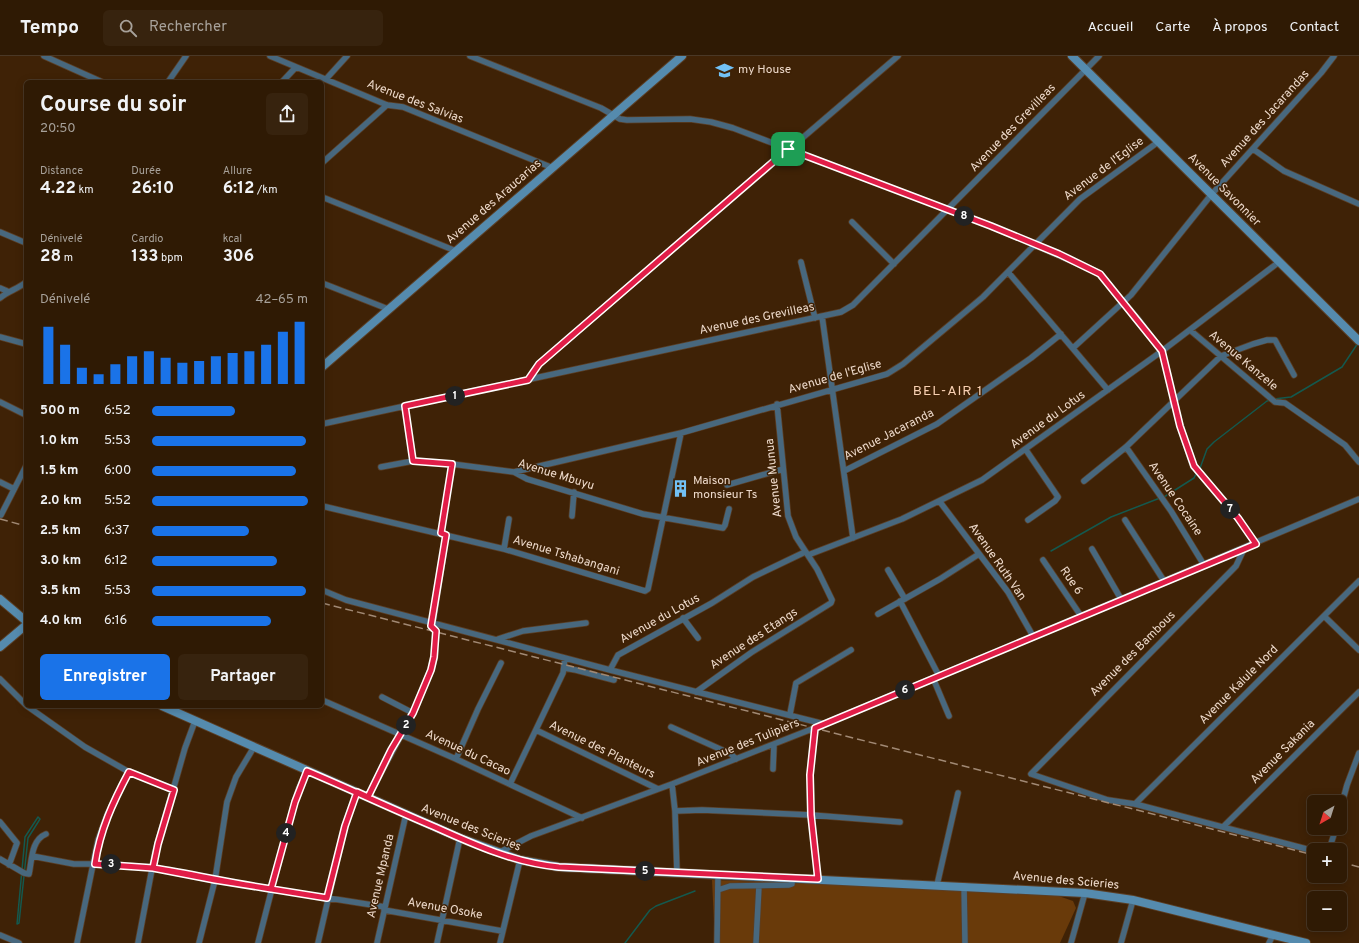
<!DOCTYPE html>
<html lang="fr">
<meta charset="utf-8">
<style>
body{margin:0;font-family:Overpass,sans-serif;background:#37230e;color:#f1f3f6;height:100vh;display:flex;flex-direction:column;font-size:15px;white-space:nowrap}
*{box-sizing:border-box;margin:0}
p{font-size:13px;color:#a7a19a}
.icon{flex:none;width:22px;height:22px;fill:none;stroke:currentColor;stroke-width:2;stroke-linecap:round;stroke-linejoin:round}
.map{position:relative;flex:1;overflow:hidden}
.panel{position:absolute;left:24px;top:24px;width:300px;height:628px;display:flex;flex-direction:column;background:#2f1a04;border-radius:6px;box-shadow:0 2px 10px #0003,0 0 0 1px #4a3826}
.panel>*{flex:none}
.needle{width:26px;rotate:219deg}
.fabs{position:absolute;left:1307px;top:739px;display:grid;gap:8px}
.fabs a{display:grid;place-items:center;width:40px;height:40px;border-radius:6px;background:#2f1a04;box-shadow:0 2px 10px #0003,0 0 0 1px #4a3826;font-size:20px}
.pin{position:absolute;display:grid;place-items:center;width:34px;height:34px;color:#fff;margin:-17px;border-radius:8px;box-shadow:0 2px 6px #0006}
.km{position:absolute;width:20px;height:20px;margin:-10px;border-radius:50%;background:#222;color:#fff;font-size:11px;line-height:20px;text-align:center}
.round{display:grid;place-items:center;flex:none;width:42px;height:42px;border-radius:6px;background:#37230e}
.head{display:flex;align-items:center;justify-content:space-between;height:68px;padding:0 16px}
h1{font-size:22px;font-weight:700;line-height:30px}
.figures{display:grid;grid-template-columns:repeat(3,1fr);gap:6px;height:68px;padding:4px 16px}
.figures div{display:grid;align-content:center}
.figures b{font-size:17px;font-weight:700}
.figures small{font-size:11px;font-weight:400}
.figures p{font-size:11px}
.chart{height:112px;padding:8px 16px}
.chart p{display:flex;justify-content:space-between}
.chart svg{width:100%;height:72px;margin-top:4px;stroke:#1a73e8;stroke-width:6}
.action{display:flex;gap:8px;margin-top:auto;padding:8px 16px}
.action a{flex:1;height:46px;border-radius:6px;background:#1a73e8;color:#fff;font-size:16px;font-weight:700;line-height:46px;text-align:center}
.action a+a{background:#37230e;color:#f1f3f6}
ul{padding:0 16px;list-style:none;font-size:13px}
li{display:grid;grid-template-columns:64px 48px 1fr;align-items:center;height:30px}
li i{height:10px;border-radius:5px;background:#1a73e8}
header{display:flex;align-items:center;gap:24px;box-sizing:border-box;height:56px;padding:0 20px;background:#2f1a04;border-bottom:1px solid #4a3826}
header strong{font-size:19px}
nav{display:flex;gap:22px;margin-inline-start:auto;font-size:14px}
.search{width:280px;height:36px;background:#37230e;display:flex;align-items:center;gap:10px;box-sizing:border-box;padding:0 14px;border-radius:6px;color:#a7a19a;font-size:15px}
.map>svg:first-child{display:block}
.green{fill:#693a0a}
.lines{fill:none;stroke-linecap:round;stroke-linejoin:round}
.stream{stroke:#14594e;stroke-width:1.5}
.street-casing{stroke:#5b3f26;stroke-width:7}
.secondary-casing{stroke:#5b3f26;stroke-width:10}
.street{stroke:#48687e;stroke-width:5.5}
.secondary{stroke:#558bae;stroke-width:8}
.rail{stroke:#a18974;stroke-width:1.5;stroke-dasharray:8 4;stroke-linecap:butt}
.route-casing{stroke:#fff;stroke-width:8}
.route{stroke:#e11d48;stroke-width:5}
.labels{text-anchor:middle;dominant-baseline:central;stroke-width:3;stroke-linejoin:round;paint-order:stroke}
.poi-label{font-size:12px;fill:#eedacb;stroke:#3f2206;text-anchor:start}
.street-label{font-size:12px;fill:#eedacb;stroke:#3f2206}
.quarter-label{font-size:14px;letter-spacing:1px;fill:#f8d0b2;stroke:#3f2206}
</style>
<header>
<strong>Tempo</strong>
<div class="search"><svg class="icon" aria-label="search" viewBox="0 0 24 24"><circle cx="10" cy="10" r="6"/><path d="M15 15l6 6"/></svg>Rechercher</div>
<nav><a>Accueil</a><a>Carte</a><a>À propos</a><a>Contact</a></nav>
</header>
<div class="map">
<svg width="1359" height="887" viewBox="0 0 1359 887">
<rect width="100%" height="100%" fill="#3f2206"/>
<path class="green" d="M712,824L1050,837L1073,845L1076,852L1060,887H715Z"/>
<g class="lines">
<path class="stream" d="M1274,343L1291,341L1342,311L1358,287
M1199,415L1207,393L1214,386L1267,345L1271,344
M1164,441L1194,422L1196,418
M1051,495L1111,461L1160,442
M38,761L40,763L28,782L19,867L17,868L25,781Z
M625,887L650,854L656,850L695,835"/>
<defs>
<path id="street" d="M44,0L102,26
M270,0L387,49L403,51L553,112
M470,0L601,52L620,63L627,64L690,63L711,66L733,72L991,170L1097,216L1138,263L1162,295L1180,370L1193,410L1238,463L1256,487
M327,22L347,0
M168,26L186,0
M282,26L296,11
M1253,93L1284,115L1359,148
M322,107L387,49
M322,141L456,195
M852,166L894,208
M0,176L26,187
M801,206L815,262
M1008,216L1108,334
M322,227L388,253
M0,232L7,235
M0,242C8,235 18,233 26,226
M822,260L853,482
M1190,274L1275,346L1285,347L1345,389L1359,406
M0,281L26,288
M1073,292L1131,239L1211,139L1321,17L1334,0
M528,324L539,308L898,0
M0,346L26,359
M405,350L413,405
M322,368L841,256L853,249L1099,0
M1126,391L1171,455L1204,509
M1026,394L1058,441L1055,445L1028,464
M381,411L413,405L452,408L514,416L527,423L643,458L723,472L725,469L729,453
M844,415L937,368L1031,302L1061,278
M514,416L681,377L887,318L903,308L983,241L1080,143L1158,86
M1084,425L1126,391L1221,300L1253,288L1267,284H1275L1294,319
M0,426L14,433
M727,429L783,413
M940,446L1008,536L1033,580
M322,450L504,493L645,535L648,533L681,377
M1,459L26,410
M572,460L574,436
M1125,464L1164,525
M441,477L452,408
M504,493L509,463
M1092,493L1121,543
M1244,493L1236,510L1031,718L1108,744L1135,748L1314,795
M808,499L902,463L982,424L1162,295L1279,206
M1043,504L1081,560
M888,514L905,543
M322,534L346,544L610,614L824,668
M900,545L939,620
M878,558L940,523L979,498
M1324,560L1359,594
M683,562L698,582
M433,566L446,479
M498,583L523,575L586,567
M564,612L576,614L614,624
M610,614L618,599L712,547L753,521L805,496
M933,622L949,660
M0,623L26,649
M696,636L752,596L831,547L832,544L817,513L796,481L788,460L777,348
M382,641L413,657
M322,644L456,703L582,762
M27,650L85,691L129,716L174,734
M790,658L796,627L851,594
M671,671L731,698L736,703
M815,672L810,719L811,759L818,823
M536,674L658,733
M456,703L478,653L501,607
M773,713L774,688
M510,728L563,617L565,602
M672,728L675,755L677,817
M368,741L413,657L431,614L435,601L436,575L431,570L432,566
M1135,748L1359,525
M675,755L702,754L811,759L900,766
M1340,755L1347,729L1359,697
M0,766L17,787L9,809
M1223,771L1359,636
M1329,794L1336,772
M498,797L531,780L672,728L817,671L1359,443
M32,800L74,808H108L153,812L215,824L385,851
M0,803L24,817L29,818C32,804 31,784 46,778
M937,829L958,737
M964,830L965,887
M718,834L730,830L789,829L792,828V822
M384,854L502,875
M0,879L19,887
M77,887L98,784L108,757L129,716
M138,887L155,797L185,692L195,665
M199,887L215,824L227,746L236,721L254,691
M258,887L286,778L299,732L307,715
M318,887L345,770L357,736
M377,887L406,758
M437,887L460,782
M500,887L520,804
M717,887L718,819
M756,887L759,830
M1071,887L1085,837
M1121,887L1133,844
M1269,887L1273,879"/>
<path id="secondary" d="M1072,0L1359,285
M322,311L682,0
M0,543L26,565
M0,591L26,569
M162,650L460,782L520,804L559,811L1085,837L1133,844L1306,887"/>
</defs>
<use href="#street" class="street-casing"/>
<use href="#secondary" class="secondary-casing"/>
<use href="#street" class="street"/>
<use href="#secondary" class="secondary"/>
<path class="rail" d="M0,463L26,470
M322,547L1314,799
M1340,806L1359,811"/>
</g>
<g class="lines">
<defs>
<path id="route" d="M788,93L539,308L528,324L405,350L413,405L452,408L441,477L446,479L431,570L436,575L434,601L431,614L413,657L391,694L368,741L357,736L345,770L327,842L215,824L153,812L95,808C100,774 113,746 129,716L174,734L158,788L153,812C192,818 231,827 271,833L295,746L307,715C350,733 392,753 435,771C475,789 515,807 559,811L818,823L811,759L810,719L815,672L1256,488L1238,462L1194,410L1180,370L1162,295L1100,218L1059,198L991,170L788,93"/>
</defs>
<use href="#route" class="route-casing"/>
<use href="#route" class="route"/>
</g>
<defs>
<symbol id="school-bare" viewBox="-9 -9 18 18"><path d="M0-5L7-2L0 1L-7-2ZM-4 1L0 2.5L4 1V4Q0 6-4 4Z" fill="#72c1f5" stroke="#3f2206" stroke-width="2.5" paint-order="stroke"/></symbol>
<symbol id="building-bare" viewBox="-9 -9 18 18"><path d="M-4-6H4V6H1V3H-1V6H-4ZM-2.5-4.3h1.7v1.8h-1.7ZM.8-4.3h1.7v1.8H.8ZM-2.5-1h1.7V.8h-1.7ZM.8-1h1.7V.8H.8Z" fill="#72c1f5" stroke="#3f2206" stroke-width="2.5" paint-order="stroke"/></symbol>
</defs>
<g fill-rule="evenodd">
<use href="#school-bare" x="712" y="2" width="25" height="25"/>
<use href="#building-bare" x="668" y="420" width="25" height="25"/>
</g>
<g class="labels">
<g class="poi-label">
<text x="738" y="14">my House</text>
<text x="693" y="425">Maison<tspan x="693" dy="14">monsieur Ts</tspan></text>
</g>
<g class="street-label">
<text transform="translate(415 46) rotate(21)">Avenue des Salvias</text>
<text transform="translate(1265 63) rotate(-48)">Avenue des Jacarandas</text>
<text transform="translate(1013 72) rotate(-46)">Avenue des Grevilleas</text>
<text transform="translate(1104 113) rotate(-37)">Avenue de l'Eglise</text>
<text transform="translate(1224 134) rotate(45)">Avenue Savonnier</text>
<text transform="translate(494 146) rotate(-41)">Avenue des Araucarias</text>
<text transform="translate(757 263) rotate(-12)">Avenue des Grevilleas</text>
<text transform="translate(1243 305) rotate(40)">Avenue Kanzele</text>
<text transform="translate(835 321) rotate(-16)">Avenue de l'Eglise</text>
<text transform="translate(1048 364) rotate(-36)">Avenue du Lotus</text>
<text transform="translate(889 379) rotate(-27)">Avenue Jacaranda</text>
<text transform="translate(556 419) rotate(17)">Avenue Mbuyu</text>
<text transform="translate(774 422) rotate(-96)">Avenue Munua</text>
<text transform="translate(1175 443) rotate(56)">Avenue Cocaine</text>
<text transform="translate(566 500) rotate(17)">Avenue Tshabangani</text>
<text transform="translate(997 506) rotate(55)">Avenue Ruth Van</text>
<text transform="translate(1071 525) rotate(55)">Rue 6</text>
<text transform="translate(660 563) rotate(-29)">Avenue du Lotus</text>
<text transform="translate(754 583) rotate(-33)">Avenue des Etangs</text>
<text transform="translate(1133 598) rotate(-45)">Avenue des Bambous</text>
<text transform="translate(1239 629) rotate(-45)">Avenue Kalule Nord</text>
<text transform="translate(748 687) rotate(-22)">Avenue des Tulipiers</text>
<text transform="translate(602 694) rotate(26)">Avenue des Planteurs</text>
<text transform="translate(1283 696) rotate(-45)">Avenue Sakania</text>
<text transform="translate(468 697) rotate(25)">Avenue du Cacao</text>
<text transform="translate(471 772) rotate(22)">Avenue des Scieries</text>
<text transform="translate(381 820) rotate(-77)">Avenue Mpanda</text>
<text transform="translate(1066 825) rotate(5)">Avenue des Scieries</text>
<text transform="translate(445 853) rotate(10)">Avenue Osoke</text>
</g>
<g class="quarter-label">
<text x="948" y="335">BEL-AIR 1</text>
</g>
</g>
</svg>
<div class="fabs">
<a><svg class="needle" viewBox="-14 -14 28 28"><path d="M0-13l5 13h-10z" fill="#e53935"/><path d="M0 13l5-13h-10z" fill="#a7a19a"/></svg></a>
<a>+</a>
<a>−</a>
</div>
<div class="pin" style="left:788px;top:93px;background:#1e9e55"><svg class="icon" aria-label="arrive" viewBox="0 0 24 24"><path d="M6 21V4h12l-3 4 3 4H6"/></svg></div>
<b class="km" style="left:455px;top:340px">1</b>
<b class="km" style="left:406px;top:669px">2</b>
<b class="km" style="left:111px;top:808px">3</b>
<b class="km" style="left:286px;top:777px">4</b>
<b class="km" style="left:645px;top:815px">5</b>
<b class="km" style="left:905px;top:634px">6</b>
<b class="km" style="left:1230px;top:453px">7</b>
<b class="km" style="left:964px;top:160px">8</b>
<section class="panel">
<div class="head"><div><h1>Course du soir</h1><p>20:50</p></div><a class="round"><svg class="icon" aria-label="share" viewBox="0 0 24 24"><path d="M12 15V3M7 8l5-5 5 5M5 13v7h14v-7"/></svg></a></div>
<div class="figures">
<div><p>Distance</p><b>4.22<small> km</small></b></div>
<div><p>Durée</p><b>26:10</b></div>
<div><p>Allure</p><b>6:12<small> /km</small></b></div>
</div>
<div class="figures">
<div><p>Dénivelé</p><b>28<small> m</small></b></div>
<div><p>Cardio</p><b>133<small> bpm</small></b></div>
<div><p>kcal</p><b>306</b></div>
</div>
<div class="chart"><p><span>Dénivelé</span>42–65 m</p>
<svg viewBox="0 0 160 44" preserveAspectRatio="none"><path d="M5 44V9M15 44V20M25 44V34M35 44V38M45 44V32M55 44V27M65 44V24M75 44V28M85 44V31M95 44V30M105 44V27M115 44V25M125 44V24M135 44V20M145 44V12M155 44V6"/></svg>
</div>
<ul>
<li><b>500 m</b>6:52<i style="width:53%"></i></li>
<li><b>1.0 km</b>5:53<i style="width:99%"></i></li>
<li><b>1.5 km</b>6:00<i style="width:92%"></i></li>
<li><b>2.0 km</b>5:52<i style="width:100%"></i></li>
<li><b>2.5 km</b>6:37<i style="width:62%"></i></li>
<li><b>3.0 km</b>6:12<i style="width:80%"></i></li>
<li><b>3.5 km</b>5:53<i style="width:99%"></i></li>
<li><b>4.0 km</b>6:16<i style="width:76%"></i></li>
</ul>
<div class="action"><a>Enregistrer</a><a>Partager</a></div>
</section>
</div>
